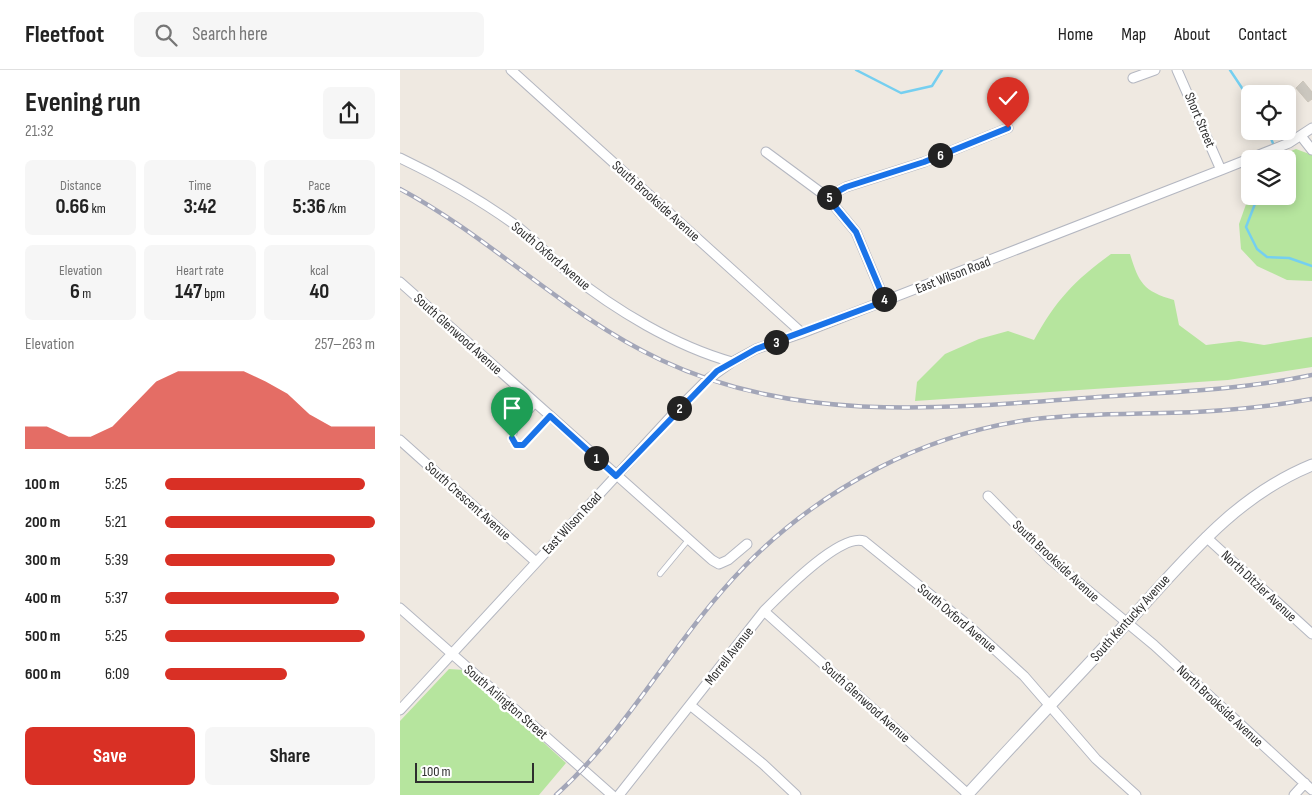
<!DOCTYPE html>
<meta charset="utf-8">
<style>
body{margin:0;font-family:"Sofia Sans Condensed",sans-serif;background:#f6f6f6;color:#222;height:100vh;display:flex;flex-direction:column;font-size:19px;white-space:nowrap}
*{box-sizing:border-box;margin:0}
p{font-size:16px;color:#767676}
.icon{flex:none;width:28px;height:28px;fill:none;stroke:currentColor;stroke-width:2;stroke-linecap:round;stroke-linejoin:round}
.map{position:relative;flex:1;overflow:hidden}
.panel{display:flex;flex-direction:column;background:#fff;width:400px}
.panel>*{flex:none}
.buttons{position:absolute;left:841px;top:15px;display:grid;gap:10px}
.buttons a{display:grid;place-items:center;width:55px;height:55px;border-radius:8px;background:#fff;box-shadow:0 2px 12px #0003;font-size:25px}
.scale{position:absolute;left:15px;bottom:12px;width:119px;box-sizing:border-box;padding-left:5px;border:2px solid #2e2e2e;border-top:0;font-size:14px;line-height:18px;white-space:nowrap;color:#2e2e2e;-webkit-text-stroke:4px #fff;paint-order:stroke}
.pin{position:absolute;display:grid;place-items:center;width:42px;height:42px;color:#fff;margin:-51px -21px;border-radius:50% 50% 50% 0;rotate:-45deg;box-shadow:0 0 5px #0007}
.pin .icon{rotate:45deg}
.km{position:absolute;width:25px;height:25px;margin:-12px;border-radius:50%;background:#222;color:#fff;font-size:14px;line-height:25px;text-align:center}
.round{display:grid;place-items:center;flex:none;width:52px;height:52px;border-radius:8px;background:#f6f6f6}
.summary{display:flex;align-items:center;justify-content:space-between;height:85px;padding:0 25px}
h1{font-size:28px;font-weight:700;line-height:38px}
.figures{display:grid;grid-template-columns:repeat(3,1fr);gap:8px;height:85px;padding:5px 25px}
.figures div{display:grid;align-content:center;border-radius:8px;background:#f6f6f6;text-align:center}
.figures b{font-size:21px;font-weight:700}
.figures small{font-size:14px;font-weight:400}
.figures p{font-size:14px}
.chart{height:140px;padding:10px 25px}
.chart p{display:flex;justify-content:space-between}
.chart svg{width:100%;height:90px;margin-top:5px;fill:#d93025;opacity:.7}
.action{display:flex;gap:10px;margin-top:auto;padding:10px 25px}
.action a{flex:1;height:58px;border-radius:8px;background:#d93025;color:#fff;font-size:20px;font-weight:700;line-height:58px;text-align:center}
.action a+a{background:#f6f6f6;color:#222}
ul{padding:0 25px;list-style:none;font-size:16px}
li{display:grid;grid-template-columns:80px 60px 1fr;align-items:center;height:38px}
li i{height:12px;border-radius:6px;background:#d93025}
header{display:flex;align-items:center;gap:30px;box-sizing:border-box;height:70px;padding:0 25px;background:#fff;border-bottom:1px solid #e0e0e0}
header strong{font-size:24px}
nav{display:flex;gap:28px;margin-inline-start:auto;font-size:18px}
.search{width:350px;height:45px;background:#f6f6f6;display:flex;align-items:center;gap:12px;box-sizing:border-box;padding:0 18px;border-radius:8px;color:#767676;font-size:19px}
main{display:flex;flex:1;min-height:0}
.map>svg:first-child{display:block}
.green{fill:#b6e59e}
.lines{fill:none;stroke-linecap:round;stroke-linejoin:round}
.stream{stroke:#75cff0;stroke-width:2.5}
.building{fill:#cbc7bf;stroke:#cbc5ba}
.service-casing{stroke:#b4b7c1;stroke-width:6}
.minor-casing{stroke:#b4b7c1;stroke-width:11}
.tertiary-casing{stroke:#b4b7c1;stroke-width:13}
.service{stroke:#fff;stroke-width:4.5}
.minor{stroke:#fff;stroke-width:9}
.tertiary{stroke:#fff;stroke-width:11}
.rail-casing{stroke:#a3a6b8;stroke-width:4.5}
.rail{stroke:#fff;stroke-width:2.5;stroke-dasharray:8;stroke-linecap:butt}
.route-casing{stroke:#fff;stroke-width:10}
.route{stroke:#1a73e8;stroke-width:6}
.labels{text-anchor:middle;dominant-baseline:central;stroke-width:5;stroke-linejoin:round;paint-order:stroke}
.street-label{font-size:14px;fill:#2e2e2e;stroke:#fff}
</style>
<header>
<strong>Fleetfoot</strong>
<div class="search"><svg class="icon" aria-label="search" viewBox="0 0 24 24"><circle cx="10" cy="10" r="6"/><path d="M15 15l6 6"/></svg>Search here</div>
<nav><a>Home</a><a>Map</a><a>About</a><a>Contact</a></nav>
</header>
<main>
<section class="panel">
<div class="summary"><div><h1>Evening run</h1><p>21:32</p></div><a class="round"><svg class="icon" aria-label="share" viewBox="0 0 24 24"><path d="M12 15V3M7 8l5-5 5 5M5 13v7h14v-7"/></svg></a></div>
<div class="figures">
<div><p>Distance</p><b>0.66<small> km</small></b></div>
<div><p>Time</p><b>3:42</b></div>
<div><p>Pace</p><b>5:36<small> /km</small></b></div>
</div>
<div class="figures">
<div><p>Elevation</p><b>6<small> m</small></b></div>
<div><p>Heart rate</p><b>147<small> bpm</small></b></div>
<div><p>kcal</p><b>40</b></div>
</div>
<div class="chart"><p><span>Elevation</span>257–263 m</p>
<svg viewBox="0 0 160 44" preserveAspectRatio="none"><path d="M0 44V33L10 33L20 38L30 38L40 33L50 22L60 11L70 6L80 6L90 6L100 6L110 11L120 17L130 27L140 33L150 33L160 33V44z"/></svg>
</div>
<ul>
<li><b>100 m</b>5:25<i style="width:95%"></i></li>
<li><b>200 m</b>5:21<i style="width:100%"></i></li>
<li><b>300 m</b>5:39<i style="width:81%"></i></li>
<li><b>400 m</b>5:37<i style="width:83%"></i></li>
<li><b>500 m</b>5:25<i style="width:95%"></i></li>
<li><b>600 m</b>6:09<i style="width:58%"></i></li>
</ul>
<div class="action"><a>Save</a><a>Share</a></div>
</section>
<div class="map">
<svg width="912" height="725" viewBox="0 0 912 725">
<rect width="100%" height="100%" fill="#efe9e1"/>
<path class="green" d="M896,79L912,85V211L887,210L857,196L841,179L839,154L850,123V126H888V89H871Z
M711,184H730C739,213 743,221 774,230L779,255L806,275L839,271L864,275L912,267V297L828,310L515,331L517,312L545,284L579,269L608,261L634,270C656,230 674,211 711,184Z
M49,599L64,600L166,693L139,725H0V651Z"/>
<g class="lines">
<path class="stream" d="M456,0L501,23L532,16L542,0
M830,0L850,30
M868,61L874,76
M876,81L878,89
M858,126L846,157L857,179L867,187L889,188L912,196"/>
</g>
<path class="building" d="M903,11L912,22V29L908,32L896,18Z"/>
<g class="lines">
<defs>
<path id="service" d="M136,334L116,358L112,372L119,377L123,375L150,346
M260,504L289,469"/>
<path id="minor" d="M111,0L402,263
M777,0L821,100
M733,8L755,0
M901,66L912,80
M366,82L427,127L456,162L485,231
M0,88C42,108 81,130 118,157C136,171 151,189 169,203C215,240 275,276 332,292
M427,127L446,117L524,92L608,58
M0,212L312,490L319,494L328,490L347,474
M0,370L136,492
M588,426L650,489L754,575L912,720
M806,467L912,564
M0,538L212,725
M364,541L569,725
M290,635L363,694L396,725
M0,640L276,341L308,309L332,292L356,279L402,263L821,100L889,73L912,58
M219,725L364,541C382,523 440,463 464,471L569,556L624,606L696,689L736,725
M894,725L905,713"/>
<path id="tertiary" d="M567,725C619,668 672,612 724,556C782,494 831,428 912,395"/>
</defs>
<use href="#service" class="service-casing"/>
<use href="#minor" class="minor-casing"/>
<use href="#tertiary" class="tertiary-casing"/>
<use href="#service" class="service"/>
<use href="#minor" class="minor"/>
<use href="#tertiary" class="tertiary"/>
<defs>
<path id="rail" d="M0,119C92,168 166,246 261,290C399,355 551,338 698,327C770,322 842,320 912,305
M156,725C230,658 275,568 344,497C421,418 525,363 635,349C677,344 720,344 763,343C813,342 862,338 912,329"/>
</defs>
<use href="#rail" class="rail-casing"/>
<use href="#rail" class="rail"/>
</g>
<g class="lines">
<defs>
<path id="route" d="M112,368L116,375H123L150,346L216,406L317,301L356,279L485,231L456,162L427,127L446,117L524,92L608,58"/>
</defs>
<use href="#route" class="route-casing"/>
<use href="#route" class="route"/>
</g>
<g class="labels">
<g class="street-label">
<text transform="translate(800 50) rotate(67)">Short Street</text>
<text transform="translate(256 131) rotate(42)">South Brookside Avenue</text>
<text transform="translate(151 186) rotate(40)">South Oxford Avenue</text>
<text transform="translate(553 205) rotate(-21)">East Wilson Road</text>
<text transform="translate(58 264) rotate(42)">South Glenwood Avenue</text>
<text transform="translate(68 431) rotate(42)">South Crescent Avenue</text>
<text transform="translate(172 453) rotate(-47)">East Wilson Road</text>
<text transform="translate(656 491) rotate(43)">South Brookside Avenue</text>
<text transform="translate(859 516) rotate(43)">North Ditzler Avenue</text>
<text transform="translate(557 548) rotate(40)">South Oxford Avenue</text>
<text transform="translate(730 548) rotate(-48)">South Kentucky Avenue</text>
<text transform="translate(329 586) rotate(-52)">Morrell Avenue</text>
<text transform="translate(106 632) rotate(41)">South Arlington Street</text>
<text transform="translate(466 632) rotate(42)">South Glenwood Avenue</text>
<text transform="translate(820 636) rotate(43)">North Brookside Avenue</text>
</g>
</g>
</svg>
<div class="buttons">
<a><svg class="icon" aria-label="locate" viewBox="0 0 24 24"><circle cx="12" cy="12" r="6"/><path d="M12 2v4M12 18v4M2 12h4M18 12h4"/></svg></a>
<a><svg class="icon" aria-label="layers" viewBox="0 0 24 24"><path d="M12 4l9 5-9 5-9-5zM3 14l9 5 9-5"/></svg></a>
</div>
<div class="scale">100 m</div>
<div class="pin" style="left:112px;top:368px;background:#1e9e55"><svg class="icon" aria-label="arrive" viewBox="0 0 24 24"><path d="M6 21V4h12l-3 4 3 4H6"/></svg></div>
<div class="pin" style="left:608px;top:58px;background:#d93025"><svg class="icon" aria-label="check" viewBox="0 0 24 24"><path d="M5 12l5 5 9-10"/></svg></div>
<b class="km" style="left:196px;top:388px">1</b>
<b class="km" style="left:279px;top:338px">2</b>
<b class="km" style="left:376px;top:272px">3</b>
<b class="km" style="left:484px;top:229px">4</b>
<b class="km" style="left:429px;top:127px">5</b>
<b class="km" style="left:540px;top:85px">6</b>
</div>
</main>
